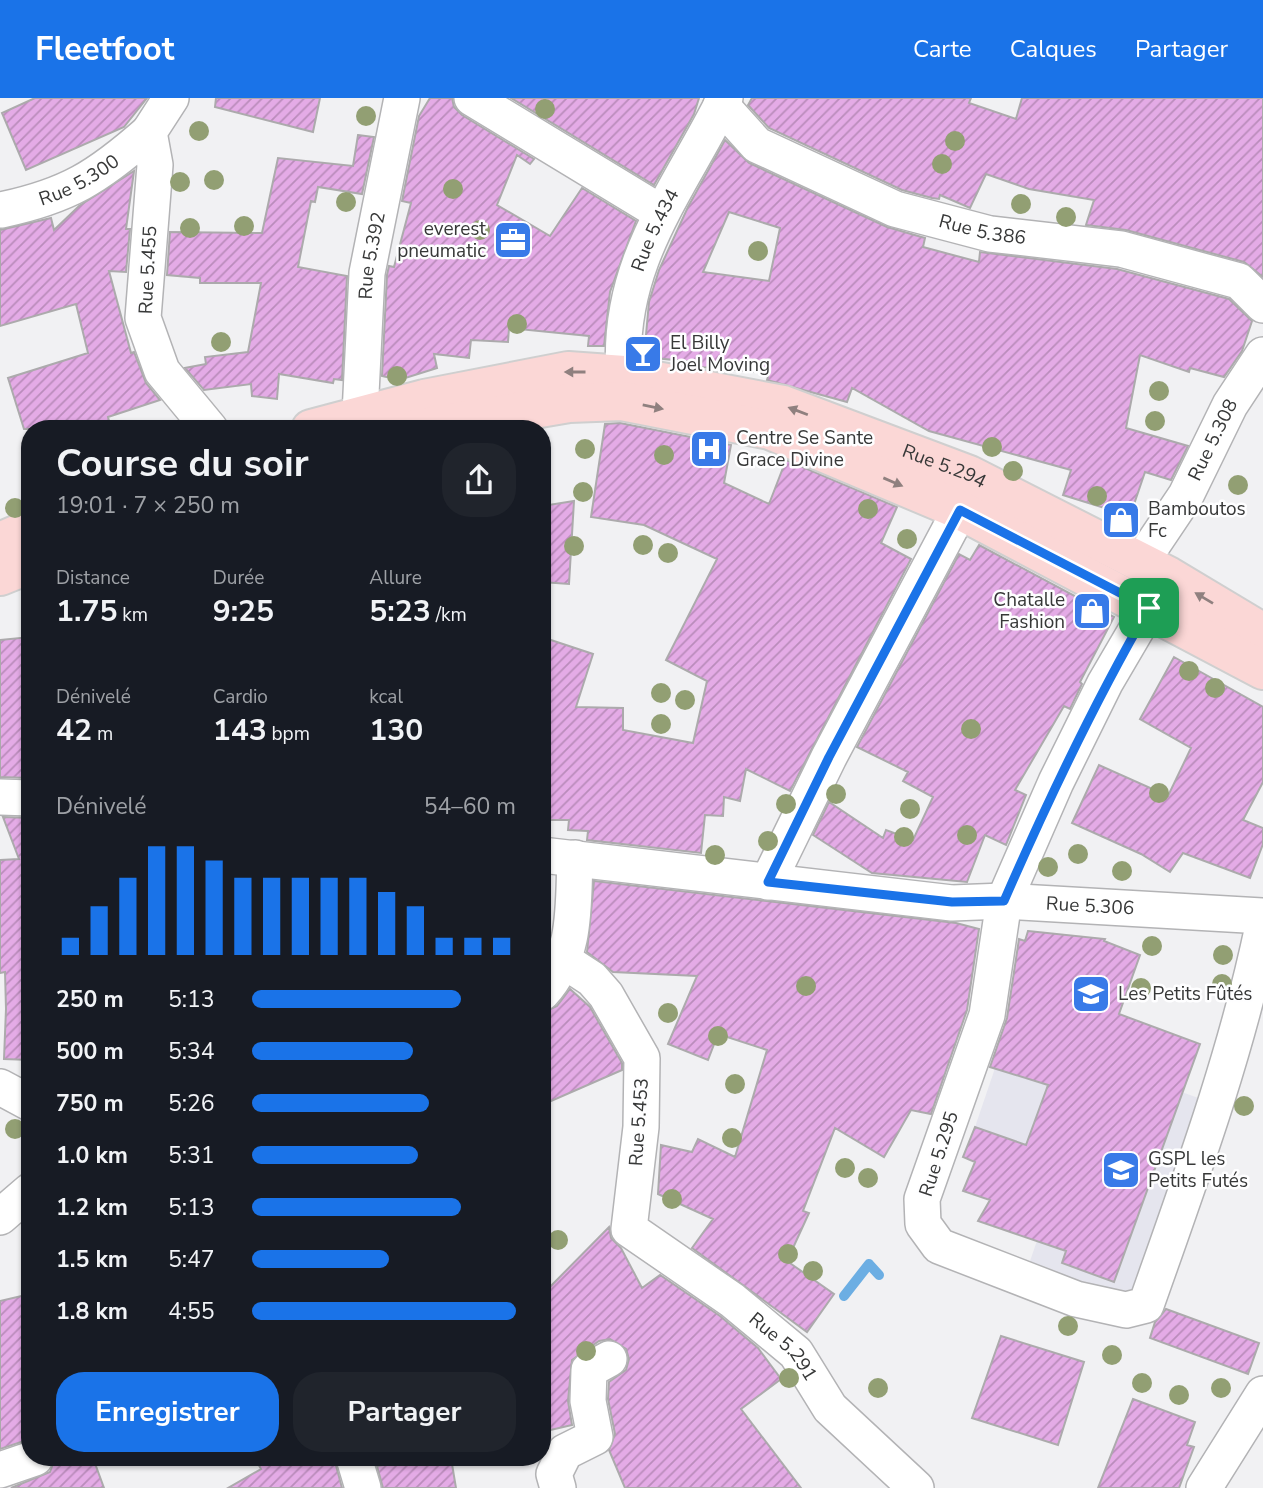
<!DOCTYPE html>
<html lang="fr">
<meta charset="utf-8">
<style>
body{margin:0;font-family:"Nunito Sans",sans-serif;background:#20242c;color:#f1f3f6;height:100vh;display:flex;flex-direction:column;font-size:26px;white-space:nowrap}
*{box-sizing:border-box;margin:0}
p{font-size:23px;color:#9ea1a6}
.icon{flex:none;width:38px;height:38px;fill:none;stroke:currentColor;stroke-width:2;stroke-linecap:round;stroke-linejoin:round}
.map{position:relative;flex:1;overflow:hidden}
.details{position:absolute;left:21px;top:322px;width:530px;height:1046px;display:flex;flex-direction:column;background:#171b24;border-radius:28px;box-shadow:0 2px 5px #0004}
.details>*{flex:none}
.pin{position:absolute;display:grid;place-items:center;width:60px;height:60px;color:#fff;margin:-30px;border-radius:14px;box-shadow:0 4px 10px #0006}
.round{display:grid;place-items:center;flex:none;width:74px;height:74px;border-radius:28px;background:#20242c}
.headline{display:flex;align-items:center;justify-content:space-between;height:119px;padding:0 35px}
h1{font-size:38px;font-weight:700;line-height:52px}
.figures{display:grid;grid-template-columns:repeat(3,1fr);gap:10px;height:119px;padding:7px 35px}
.figures div{display:grid;align-content:center}
.figures b{font-size:30px;font-weight:700}
.figures small{font-size:19px;font-weight:400}
.figures p{font-size:19px}
.chart{height:196px;padding:14px 35px}
.chart p{display:flex;justify-content:space-between}
.chart svg{width:100%;height:126px;margin-top:7px;stroke:#1a73e8;stroke-width:6}
.primary-button{display:flex;gap:14px;margin-top:auto;padding:14px 35px}
.primary-button a{flex:1;height:80px;border-radius:28px;background:#1a73e8;color:#fff;font-size:28px;font-weight:700;line-height:80px;text-align:center}
.primary-button a+a{background:#20242c;color:#f1f3f6}
ul{padding:0 35px;list-style:none;font-size:23px}
li{display:grid;grid-template-columns:112px 84px 1fr;align-items:center;height:52px}
li i{height:18px;border-radius:9px;background:#1a73e8}
header{display:flex;align-items:center;gap:42px;box-sizing:border-box;height:98px;padding:0 35px;background:#1a73e8;color:#fff}
header strong{font-size:33px}
nav{display:flex;gap:38px;margin-inline-start:auto;font-size:24px}
.map>svg:first-child{display:block}
.built{fill:#e5e5ee}
.lines{fill:none;stroke-linecap:round;stroke-linejoin:round}
.stream{stroke:#6caee3;stroke-width:10}
.building{fill:url(#building-hatch);stroke:#acaaac;stroke-width:2;fill-rule:evenodd}
.minor-casing{stroke:#b3b3b5;stroke-width:38}
.major-casing{stroke:#cfcfcf;stroke-width:42}
.minor{stroke:#fff;stroke-width:35}
.major{stroke:#fbd7d6;stroke-width:38}
.tree{fill:#929f73}
.oneway{fill:#8f807f}
.route-casing{stroke:#fff;stroke-width:14}
.route{stroke:#1a73e8;stroke-width:9}
.labels{text-anchor:middle;dominant-baseline:central;stroke-width:5;stroke-linejoin:round;paint-order:stroke}
.street-label{font-size:19px;fill:#373838;stroke:#fefeff}
.poi-label{font-size:19px;fill:#373838;stroke:#fefeff;text-anchor:start}
</style>
<header>
<strong>Fleetfoot</strong>
<nav><a>Carte</a><a>Calques</a><a>Partager</a></nav>
</header>
<div class="map">
<svg width="1263" height="1390" viewBox="0 0 1263 1390">
<defs>
<pattern id="building-hatch" width="6" height="6" patternUnits="userSpaceOnUse" patternTransform="scale(1.75)"><rect width="6" height="6" fill="#e4abe6"/><path d="M-1 1l2-2M0 6l6-6M5 7l2-2" fill="none" stroke="#ba8cbb"/></pattern>
</defs>
<rect width="100%" height="100%" fill="#f1f1f3"/>
<path class="built" d="M1008,932L1204,1002L1138,1192L1121,1198L1029,1166L1064,1064L975,1029Z"/>
<g class="lines">
<path class="stream" d="M844,1198L869,1166L879,1177"/>
</g>
<path class="building" d="M35,0H147L124,29L26,72L2,15Z
M216,0H320L313,34L215,9Z
M430,0H452L454,9L462,17L534,61L530,66L517,57L497,107L550,138L582,90L636,123L610,194L604,248H588L589,238L509,230L508,244L471,242L469,260L434,256L437,270L399,282L382,278L387,177L389,168L394,169L411,105L402,103L419,18Z
M511,0H699L694,16L654,87Z
M752,0H971L969,5L1016,21L1022,0H1263V179L1244,164L1126,132L1086,127L1094,102L1029,91L986,76L970,110L940,97L939,101L932,100L902,92L769,30L748,7Z
M358,37L374,39L362,96L318,89L315,104L311,103L298,169L347,178L342,282L334,281L333,285L279,276L277,301L252,298L251,286L204,292L185,270L206,266L205,259L248,254L261,185H200V180L167,177L170,134L262,135L278,60L353,68Z
M725,42L749,65L887,129L925,140L923,149L979,164L980,154L1117,171L1229,201L1252,223L1242,253L1224,279L1190,270L1189,274L1140,257L1126,330L1188,348L1171,382L1145,374L1130,418L1063,397L1071,372L929,333L852,290L847,304L767,282L769,275L700,269L695,268V264L644,259L649,204L659,172L688,109ZM729,114L780,130L769,183L703,174Z
M134,73L126,131H130L126,174L109,173L131,255L134,254L146,285L160,302L108,319L111,331H24L8,280L88,255L76,206L0,228V132L51,120L54,132L79,108Z
M620,325L731,347L724,385L769,406L786,362L897,409L881,445L911,461L790,693L746,671L740,703L724,699L723,718L705,717L701,755L587,742L588,733L568,732L569,722H542V557L548,541L593,556L576,609L623,610V632L693,645L707,583L666,562L717,461L644,427L591,419L605,326Z
M574,403L569,486L542,484V408Z
M979,447L1114,519L1080,584L1082,586L1070,611L1064,608L1015,692L1026,697L1006,747L985,737L967,784L872,775L813,737L829,704L883,740L886,732L913,742L933,699L903,683L908,674L857,649L959,456L970,462Z
M30,539V680L0,679V542Z
M1174,559L1263,609V684L1243,722L1263,730V746L1250,780L1183,755L1170,774L1141,756L1072,725L1099,667L1168,698L1191,650L1140,621Z
M3,719L30,720V962L4,961L6,911L5,874L0,875V762L19,761Z
M594,783L956,825L979,831L967,912L931,1016L911,1012L884,1059L835,1030L803,1113L809,1115L787,1163L834,1196L807,1234L692,1150L713,1121L658,1096L661,1047L692,1054L698,1041L735,1059L767,952L718,936L708,962L668,946L697,878L613,874L587,854Z
M1028,833L1105,841L1104,843L1140,857L1119,916L1200,946L1114,1184L1062,1165L1066,1153L978,1123L990,1102L963,1093L975,1064L963,1059L975,1029L1026,1047L1048,987L990,969L1007,920L1019,841L1025,843Z
M570,891L590,909L622,965V972L542,1007V915L557,908Z
M609,1129L611,1140L621,1150L642,1190L660,1177L720,1218L758,1250L781,1281L741,1311L801,1390H625L609,1352L615,1336L608,1301L609,1284L626,1272L629,1261L626,1251L610,1241L599,1243L572,1262L568,1303L572,1327L542,1334V1197Z
M30,1196V1341L0,1351V1203Z
M1166,1211L1259,1245L1248,1276L1150,1240L1155,1224Z
M1001,1238L1084,1264L1058,1347L972,1320Z
M1133,1301L1195,1324L1187,1347L1194,1349L1179,1390H1098Z
M55,1360H93L104,1390H11L50,1374Z
M255,1360H334L342,1390H228L261,1371Z
M425,1360H451L456,1390H383L377,1368Z"/>
<g class="lines">
<defs>
<g id="minor">
<path d="M171,0L149,34L155,67L143,220L162,273L210,331"/>
<path d="M472,0L660,114"/>
<path id="s1" d="M721,7L757,47L895,111L990,136L1121,151L1239,183L1263,207"/>
<path id="s2" d="M1,112C68,98 98,79 149,34"/>
<path id="s3" d="M624,277C616,165 678,94 725,0"/>
<path id="s4" d="M360,316L367,175L402,0"/>
<path id="s5" d="M1141,464L1186,397L1230,307L1263,257"/>
<path d="M1149,510L1105,585L1056,684L1004,803L987,917L922,1101L923,1126L939,1148L1076,1201L1126,1212L1146,1207C1190,1082 1236,958 1263,828"/>
<path d="M0,699L30,700"/>
<path id="s6" d="M542,757L952,805L1004,803L1263,818"/>
<path d="M768,784L829,659L960,412"/>
<path id="s7" d="M563,862L592,881L606,897L642,960L641,1029L629,1131L732,1202L796,1255L830,1310L916,1390"/>
<path d="M542,895C577,857 573,809 575,760"/>
<path d="M0,989L30,1005"/>
<path d="M0,1119L30,1093"/>
<path d="M354,1360L363,1390"/>
<path d="M0,1372L35,1360"/>
<path d="M558,1390L554,1376L565,1354L595,1339L588,1303L589,1272L609,1261"/>
<path d="M1204,1390L1263,1296"/>
</g>
<g id="major">
<path id="s8" d="M311,331L424,301L568,273L624,277L783,307L969,377L1168,478L1263,535"/>
<path d="M416,331L569,305L622,303L770,332L960,412L1263,572"/>
<path d="M0,444L30,431"/>
<path d="M0,478L30,466"/>
</g>
</defs>
<use href="#minor" class="minor-casing"/>
<use href="#major" class="major-casing"/>
<use href="#minor" class="minor"/>
<use href="#major" class="major"/>
</g>
<g class="tree">
<circle cx="545" cy="11" r="10"/>
<circle cx="366" cy="18" r="10"/>
<circle cx="199" cy="33" r="10"/>
<circle cx="955" cy="43" r="10"/>
<circle cx="942" cy="66" r="10"/>
<circle cx="214" cy="82" r="10"/>
<circle cx="180" cy="84" r="10"/>
<circle cx="453" cy="91" r="10"/>
<circle cx="346" cy="104" r="10"/>
<circle cx="1021" cy="106" r="10"/>
<circle cx="1066" cy="119" r="10"/>
<circle cx="244" cy="128" r="10"/>
<circle cx="190" cy="130" r="10"/>
<circle cx="480" cy="132" r="10"/>
<circle cx="758" cy="153" r="10"/>
<circle cx="517" cy="226" r="10"/>
<circle cx="221" cy="244" r="10"/>
<circle cx="397" cy="278" r="10"/>
<circle cx="1159" cy="293" r="10"/>
<circle cx="1155" cy="323" r="10"/>
<circle cx="992" cy="349" r="10"/>
<circle cx="585" cy="351" r="10"/>
<circle cx="664" cy="357" r="10"/>
<circle cx="1013" cy="373" r="10"/>
<circle cx="1238" cy="387" r="10"/>
<circle cx="583" cy="394" r="10"/>
<circle cx="1097" cy="398" r="10"/>
<circle cx="15" cy="410" r="10"/>
<circle cx="868" cy="411" r="10"/>
<circle cx="907" cy="441" r="10"/>
<circle cx="643" cy="447" r="10"/>
<circle cx="574" cy="448" r="10"/>
<circle cx="668" cy="455" r="10"/>
<circle cx="1189" cy="573" r="10"/>
<circle cx="1215" cy="590" r="10"/>
<circle cx="661" cy="595" r="10"/>
<circle cx="685" cy="602" r="10"/>
<circle cx="661" cy="626" r="10"/>
<circle cx="971" cy="631" r="10"/>
<circle cx="1159" cy="695" r="10"/>
<circle cx="836" cy="696" r="10"/>
<circle cx="786" cy="706" r="10"/>
<circle cx="910" cy="711" r="10"/>
<circle cx="967" cy="737" r="10"/>
<circle cx="904" cy="739" r="10"/>
<circle cx="768" cy="743" r="10"/>
<circle cx="1078" cy="756" r="10"/>
<circle cx="715" cy="757" r="10"/>
<circle cx="1048" cy="769" r="10"/>
<circle cx="1122" cy="773" r="10"/>
<circle cx="1152" cy="848" r="10"/>
<circle cx="1223" cy="857" r="10"/>
<circle cx="1222" cy="886" r="10"/>
<circle cx="806" cy="888" r="10"/>
<circle cx="1141" cy="890" r="10"/>
<circle cx="668" cy="915" r="10"/>
<circle cx="718" cy="938" r="10"/>
<circle cx="735" cy="986" r="10"/>
<circle cx="1244" cy="1008" r="10"/>
<circle cx="15" cy="1031" r="10"/>
<circle cx="732" cy="1040" r="10"/>
<circle cx="845" cy="1070" r="10"/>
<circle cx="868" cy="1080" r="10"/>
<circle cx="672" cy="1101" r="10"/>
<circle cx="558" cy="1142" r="10"/>
<circle cx="788" cy="1156" r="10"/>
<circle cx="813" cy="1173" r="10"/>
<circle cx="1068" cy="1228" r="10"/>
<circle cx="586" cy="1253" r="10"/>
<circle cx="1112" cy="1257" r="10"/>
<circle cx="789" cy="1280" r="10"/>
<circle cx="1142" cy="1285" r="10"/>
<circle cx="878" cy="1290" r="10"/>
<circle cx="1221" cy="1290" r="10"/>
<circle cx="1179" cy="1297" r="10"/>
</g>
<defs><path id="oneway-solid" d="M-6-.8H1V-3.2L6.5 0L1 3.2V.8H-6Z" transform="scale(1.75)"/></defs>
<g class="oneway">
<use href="#oneway-solid" transform="translate(575 274) rotate(-180)"/>
<use href="#oneway-solid" transform="translate(653 309) rotate(11)"/>
<use href="#oneway-solid" transform="translate(798 313) rotate(-159)"/>
<use href="#oneway-solid" transform="translate(893 384) rotate(23)"/>
<use href="#oneway-solid" transform="translate(1204 500) rotate(-149)"/>
</g>
<g class="lines">
<defs>
<path id="route" d="M960,412L1149,510C1094,605 1048,702 1004,803L952,804L768,784L829,659Z"/>
</defs>
<use href="#route" class="route-casing"/>
<use href="#route" class="route"/>
</g>
<defs>
<symbol id="office-square" viewBox="-11 -11 22 22"><rect x="-9" y="-9" width="18" height="18" rx="4" fill="#387ae8" stroke="#fefeff"/><path d="M-6-3h4V-5.5h4V-3h4V5H-6ZM-1-4.5V-3h2v-1.5ZM-6 0V1H6V0Z" fill="#fff"/></symbol>
<symbol id="bar-square" viewBox="-11 -11 22 22"><rect x="-9" y="-9" width="18" height="18" rx="4" fill="#387ae8" stroke="#fefeff"/><path d="M-6-5H6L.8 .8V4.5H3.5V6h-7V4.5H-.8V.8Z" fill="#fff"/></symbol>
<symbol id="hospital-square" viewBox="-11 -11 22 22"><rect x="-9" y="-9" width="18" height="18" rx="4" fill="#387ae8" stroke="#fefeff"/><path d="M-5-5h3v3.5h4V-5h3V5h-3V1.5h-4V5h-3Z" fill="#fff"/></symbol>
<symbol id="shop-square" viewBox="-11 -11 22 22"><rect x="-9" y="-9" width="18" height="18" rx="4" fill="#387ae8" stroke="#fefeff"/><path d="M-5-2.5h2.3a2.7 3.5 0 0 1 5.4 0H5L5.5 6h-11ZM-1.5-2.5h3a1.5 2.3 0 0 0-3 0Z" fill="#fff"/></symbol>
<symbol id="school-square" viewBox="-11 -11 22 22"><rect x="-9" y="-9" width="18" height="18" rx="4" fill="#387ae8" stroke="#fefeff"/><path d="M0-5L7-2L0 1L-7-2ZM-4 1L0 2.5L4 1V4Q0 6-4 4Z" fill="#fff"/></symbol>
</defs>
<g fill-rule="evenodd">
<use href="#office-square" x="491" y="120" width="44" height="44"/>
<use href="#bar-square" x="621" y="234" width="44" height="44"/>
<use href="#hospital-square" x="687" y="329" width="44" height="44"/>
<use href="#shop-square" x="1099" y="400" width="44" height="44"/>
<use href="#shop-square" x="1070" y="491" width="44" height="44"/>
<use href="#school-square" x="1069" y="874" width="44" height="44"/>
<use href="#school-square" x="1099" y="1050" width="44" height="44"/>
</g>
<g class="labels">
<g class="street-label">
<text stroke="none"><textPath href="#s2" startOffset="84">Rue 5.300</textPath></text>
<text stroke="none"><textPath href="#s1" startOffset="296">Rue 5.386</textPath></text>
<text stroke="none"><textPath href="#s3" startOffset="150">Rue 5.434</textPath></text>
<text stroke="none"><textPath href="#s4" startOffset="159">Rue 5.392</textPath></text>
<text transform="translate(148 172) rotate(-87)">Rue 5.455</text>
<text stroke="none"><textPath href="#s5" startOffset="142">Rue 5.308</textPath></text>
<text stroke="none"><textPath href="#s8" startOffset="654">Rue 5.294</textPath></text>
<text stroke="none"><textPath href="#s6" startOffset="551">Rue 5.306</textPath></text>
<text transform="translate(639 1024) rotate(-86)">Rue 5.453</text>
<text transform="translate(939 1056) rotate(-72)">Rue 5.295</text>
<text stroke="none"><textPath href="#s7" startOffset="495">Rue 5.291</textPath></text>
</g>
<g class="poi-label">
<text x="486" y="131" text-anchor="end">everest<tspan x="486" dy="22">pneumatic</tspan></text>
<text x="670" y="245">El Billy<tspan x="670" dy="22">Joel Moving</tspan></text>
<text x="736" y="340">Centre Se Sante<tspan x="736" dy="22">Grace Divine</tspan></text>
<text x="1148" y="411">Bamboutos<tspan x="1148" dy="22">Fc</tspan></text>
<text x="1065" y="502" text-anchor="end">Chatalle<tspan x="1065" dy="22">Fashion</tspan></text>
<text x="1118" y="896">Les Petits Fûtés</text>
<text x="1148" y="1061">GSPL les<tspan x="1148" dy="22">Petits Futés</tspan></text>
</g>
</g>
</svg>
<div class="pin" style="left:1149px;top:510px;background:#1e9e55"><svg class="icon" aria-label="arrive" viewBox="0 0 24 24"><path d="M6 21V4h12l-3 4 3 4H6"/></svg></div>
<section class="details">
<div class="headline"><div><h1>Course du soir</h1><p>19:01 · 7 × 250 m</p></div><a class="round"><svg class="icon" aria-label="share" viewBox="0 0 24 24"><path d="M12 15V3M7 8l5-5 5 5M5 13v7h14v-7"/></svg></a></div>
<div class="figures">
<div><p>Distance</p><b>1.75<small> km</small></b></div>
<div><p>Durée</p><b>9:25</b></div>
<div><p>Allure</p><b>5:23<small> /km</small></b></div>
</div>
<div class="figures">
<div><p>Dénivelé</p><b>42<small> m</small></b></div>
<div><p>Cardio</p><b>143<small> bpm</small></b></div>
<div><p>kcal</p><b>130</b></div>
</div>
<div class="chart"><p><span>Dénivelé</span>54–60 m</p>
<svg viewBox="0 0 160 44" preserveAspectRatio="none"><path d="M5 44V38M15 44V27M25 44V17M35 44V6M45 44V6M55 44V11M65 44V17M75 44V17M85 44V17M95 44V17M105 44V17M115 44V22M125 44V27M135 44V38M145 44V38M155 44V38"/></svg>
</div>
<ul>
<li><b>250 m</b>5:13<i style="width:79%"></i></li>
<li><b>500 m</b>5:34<i style="width:61%"></i></li>
<li><b>750 m</b>5:26<i style="width:67%"></i></li>
<li><b>1.0 km</b>5:31<i style="width:63%"></i></li>
<li><b>1.2 km</b>5:13<i style="width:79%"></i></li>
<li><b>1.5 km</b>5:47<i style="width:52%"></i></li>
<li><b>1.8 km</b>4:55<i style="width:100%"></i></li>
</ul>
<div class="primary-button"><a>Enregistrer</a><a>Partager</a></div>
</section>
</div>
